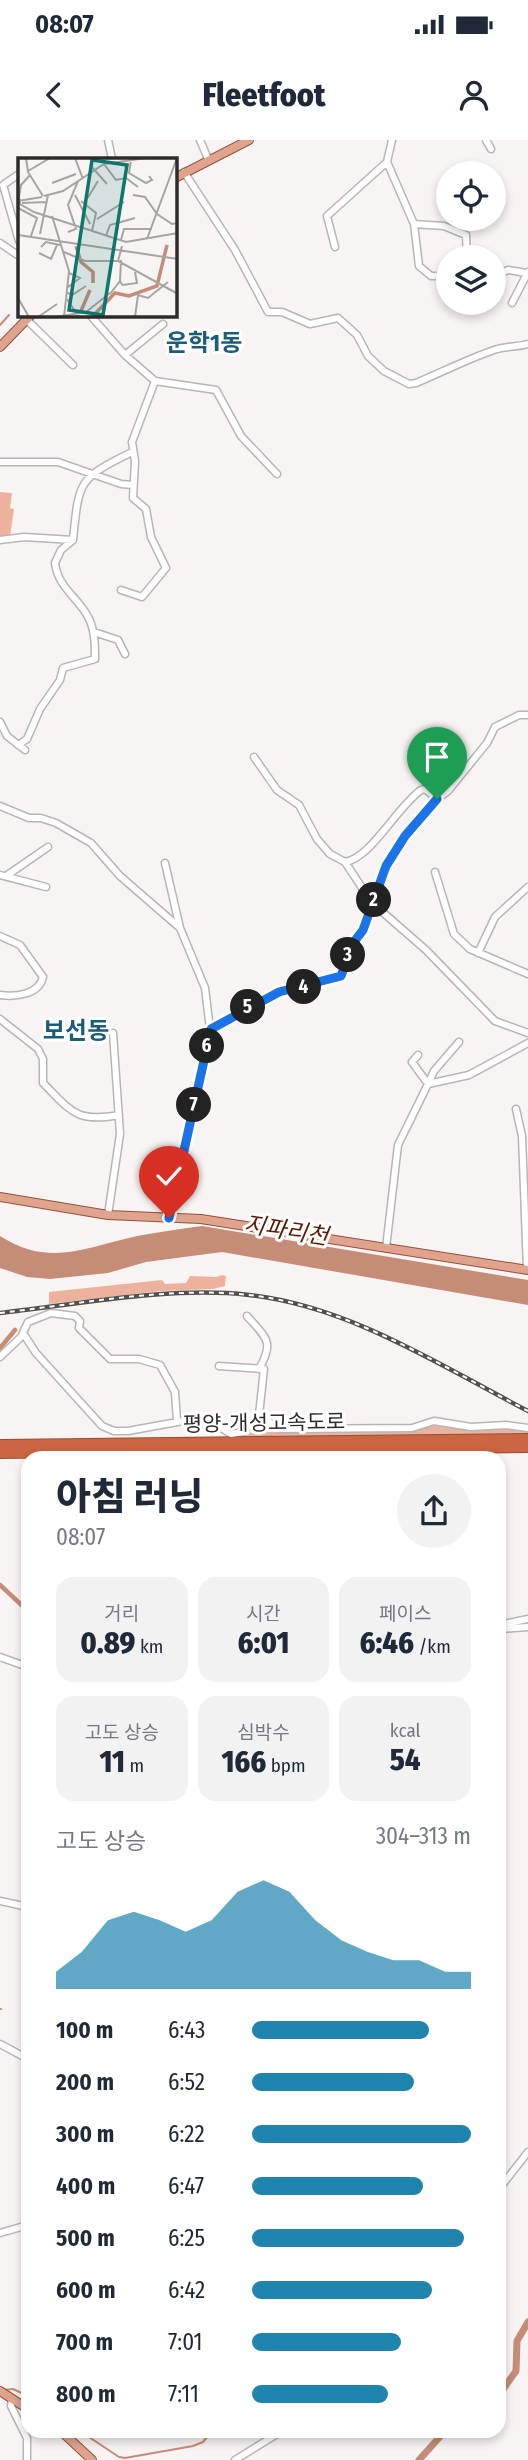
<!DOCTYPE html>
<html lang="ko">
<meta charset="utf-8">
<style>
body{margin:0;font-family:"Fira Sans Condensed","Noto Sans KR",sans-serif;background:#f2f2f3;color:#1f2937;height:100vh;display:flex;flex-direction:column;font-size:26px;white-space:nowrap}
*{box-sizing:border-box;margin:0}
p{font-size:23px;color:#747a83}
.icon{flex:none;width:38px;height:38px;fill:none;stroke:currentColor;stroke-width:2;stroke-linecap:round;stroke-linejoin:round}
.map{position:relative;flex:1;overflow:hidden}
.sheet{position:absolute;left:21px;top:1311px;width:485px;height:987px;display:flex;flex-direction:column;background:#fff;border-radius:21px;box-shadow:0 4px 10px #0003}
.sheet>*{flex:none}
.tools{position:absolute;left:436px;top:21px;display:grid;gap:14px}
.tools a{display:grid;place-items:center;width:70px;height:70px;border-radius:50%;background:#fff;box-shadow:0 4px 10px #0003;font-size:35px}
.pin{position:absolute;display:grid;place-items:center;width:60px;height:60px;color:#fff;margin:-72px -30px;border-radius:50% 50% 50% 0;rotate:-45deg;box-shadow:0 0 7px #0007}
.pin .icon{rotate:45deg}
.km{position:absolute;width:35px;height:35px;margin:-18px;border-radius:50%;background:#222;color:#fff;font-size:19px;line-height:35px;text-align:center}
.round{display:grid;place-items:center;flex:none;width:74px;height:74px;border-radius:37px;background:#f2f2f3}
.headline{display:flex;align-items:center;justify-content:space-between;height:119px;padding:0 35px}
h1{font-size:38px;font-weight:800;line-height:52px}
.figures{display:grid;grid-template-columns:repeat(3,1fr);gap:10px;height:119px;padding:7px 35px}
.figures div{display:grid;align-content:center;border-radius:18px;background:#f2f2f3;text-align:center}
.figures b{font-size:30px;font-weight:800}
.figures small{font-size:19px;font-weight:400}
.figures p{font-size:19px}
.chart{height:196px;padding:14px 35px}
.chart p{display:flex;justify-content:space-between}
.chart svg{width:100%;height:126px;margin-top:7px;fill:#1f84ae;opacity:.7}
ul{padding:0 35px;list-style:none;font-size:23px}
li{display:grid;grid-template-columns:112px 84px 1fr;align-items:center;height:52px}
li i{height:18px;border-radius:9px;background:#1f84ae}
.status{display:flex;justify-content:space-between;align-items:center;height:49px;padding:0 35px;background:#fff;direction:ltr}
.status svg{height:19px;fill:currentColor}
header{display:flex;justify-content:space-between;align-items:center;height:91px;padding:0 35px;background:#fff;font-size:32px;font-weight:800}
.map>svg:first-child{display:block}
.green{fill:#e8b3a1}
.forest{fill:#edb29d}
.water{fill:#c58c78}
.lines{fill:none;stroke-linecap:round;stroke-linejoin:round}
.stream{stroke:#c58c78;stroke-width:2}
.canal{stroke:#c58c78;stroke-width:4.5}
.river{stroke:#c58c78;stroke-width:7}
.minor-casing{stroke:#b9b5b4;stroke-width:9}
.major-casing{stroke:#94513a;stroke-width:10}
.highway-casing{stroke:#94513a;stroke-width:12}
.minor{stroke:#fff;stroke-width:6}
.major{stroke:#e0a38e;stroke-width:8}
.highway{stroke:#cb6542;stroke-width:10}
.rail-casing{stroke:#52504f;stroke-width:4.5}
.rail{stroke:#fff;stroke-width:2;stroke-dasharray:5;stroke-linecap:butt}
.route-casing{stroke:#fff;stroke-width:14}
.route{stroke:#1a73e8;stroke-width:9}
.labels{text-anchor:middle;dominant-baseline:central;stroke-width:6;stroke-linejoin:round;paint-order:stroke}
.street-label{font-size:21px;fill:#2d2c2b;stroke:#fff}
.water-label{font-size:23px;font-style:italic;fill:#5d1900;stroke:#fff}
.quarter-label{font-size:24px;font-weight:bold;fill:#1a5d7a;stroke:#fff}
.inset-river{fill:none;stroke:#c58c78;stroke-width:3.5}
.inset-road{fill:none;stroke:#a7a4a3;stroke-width:2}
.view{fill:#0f766e;fill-opacity:0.15;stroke:#0f766e;stroke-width:3.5}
.inset-edge{fill:none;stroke:#2d2c2b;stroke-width:3.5}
</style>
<div class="status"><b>08:07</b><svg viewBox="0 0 49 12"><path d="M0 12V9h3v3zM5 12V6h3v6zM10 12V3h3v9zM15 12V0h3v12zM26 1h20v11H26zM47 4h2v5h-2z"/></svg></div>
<header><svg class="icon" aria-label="back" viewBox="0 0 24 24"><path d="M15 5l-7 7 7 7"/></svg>Fleetfoot<svg class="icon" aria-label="person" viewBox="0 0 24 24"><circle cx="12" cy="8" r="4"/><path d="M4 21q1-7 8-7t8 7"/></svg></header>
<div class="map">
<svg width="528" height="2320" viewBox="0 0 528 2320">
<rect width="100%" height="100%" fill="#f8f4f3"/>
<path class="green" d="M429,1284L528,1289V1295L235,1298L246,1293L278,1290L381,1289Z"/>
<path class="forest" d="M0,352L12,353L10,368L14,369L10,397L0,398Z
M222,1135L226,1136L225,1146L213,1149L161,1151L49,1164V1152L162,1140L165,1144L186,1143L190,1136L216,1137Z"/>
<path class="water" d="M202,1086L528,1140V1165L222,1112L146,1122L108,1133L50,1139L27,1137L0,1128V1096C50,1128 86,1107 137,1096C158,1092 180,1089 202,1086Z"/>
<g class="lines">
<path class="stream" d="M0,185L9,175
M376,762L398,781
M472,853L480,862
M0,1869H1
M3,2250L13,2249L28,2256
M80,2291L119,2317L125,2318L193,2306L203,2302L212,2291"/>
<path class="canal" d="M0,1208L15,1190
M0,1445L28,1471"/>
<path class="river" d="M499,2255L516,2231L517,2201L528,2182
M419,2320L445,2291"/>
<defs>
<path id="minor" d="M108,0L112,19
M200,0L208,19
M392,0L387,22L414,84L419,126L431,136H448
M486,0L491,9
M184,32L235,110L268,172H282L310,184L338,178L357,195L368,216L384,231L409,244L416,243C442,232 468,219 494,210C506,206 517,207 528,204
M19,34L3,45L19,101
M414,84L444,86L466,95L467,117
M0,103L19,116
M335,107L327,76L387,22
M494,136L508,130L526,133
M512,163L528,132
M90,175L125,215L155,241L216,250L241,296L277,334
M27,180L73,225
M125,215L163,184
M0,322H58L121,344L133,345
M0,400L24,397L73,400
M121,450L142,457L166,428L151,397L146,369L133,358L135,321L132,302L155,241
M94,492L118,500L125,514
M0,582L7,596L25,610
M18,605L27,599L40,569L60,540L63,528L95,519C95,503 95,489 87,475C76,456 58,447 55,423L61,410L73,400C79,340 78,339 132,312
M254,617L277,650L299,665L317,699L330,714L345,722C371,718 396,668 421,650L425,649L437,659
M0,666L29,678H41L56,683L91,703L120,736L180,788L205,848L210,889L169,1078
M345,722L372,763L426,810L495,881L528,893
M165,723L180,788
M435,732L454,794L470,809L528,834
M0,735L46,747
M6,736L48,707
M0,796L20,805L43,837C39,855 15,857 0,855
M478,813L495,777L528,747
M0,879L38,909L43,919V943C71,971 76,983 119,975
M210,889L279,852L340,836L354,802L363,790L386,726L405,696L437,659L448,651L487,603L495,587L519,575H528
M418,915L412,922L428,944L434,931L459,902
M516,969L522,996L527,1130
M108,1075L120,994L113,893
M386,1108L398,1005L428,944L469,935L528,903
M247,1176C266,1198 275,1201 259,1229
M23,1193L36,1213L102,1286L114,1291H128L183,1281L218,1286L231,1294L243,1292L259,1275L264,1229L219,1226
M0,1217L21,1197L28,1182L51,1173L75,1176L80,1181L79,1188L110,1219H139L160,1225L175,1252L177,1281
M259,1275L280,1289L412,1288L434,1281L471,1287L506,1285L528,1288
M499,1368L500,1344
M499,1489L528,1487
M501,1489L504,1484L528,1479
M0,1517L28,1527
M0,1761L28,1767
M0,1904L28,1919
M499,2049L528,2012
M0,2093L28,2085
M12,2259L11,2266L27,2298V2320
M235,2320L282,2291"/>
<path id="major" d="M175,38L249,0
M0,207L31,175
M0,1057L108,1075L201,1079L528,1130
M0,2251L28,2269
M61,2291L92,2320"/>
<path id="highway" d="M0,1305L528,1299
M0,1313L528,1307"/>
</defs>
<use href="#minor" class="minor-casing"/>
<use href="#major" class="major-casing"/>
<use href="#highway" class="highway-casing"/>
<use href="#minor" class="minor"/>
<use href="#major" class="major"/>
<use href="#highway" class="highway"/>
<defs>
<path id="rail" d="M0,1173C78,1164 172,1146 249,1155C349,1166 441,1226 528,1271"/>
</defs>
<use href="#rail" class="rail-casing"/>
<use href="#rail" class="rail"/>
</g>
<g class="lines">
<defs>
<path id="route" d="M169,1078L211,889L279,852L341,836L354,802L363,790L386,726L405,696L437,659"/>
</defs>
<use href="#route" class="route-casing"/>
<use href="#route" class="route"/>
</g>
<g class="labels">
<g class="street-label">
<text transform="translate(264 1283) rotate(-1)">평양-개성고속도로</text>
</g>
<g class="water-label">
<text transform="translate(286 1090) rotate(9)">지파리천</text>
</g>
<g class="quarter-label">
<text x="204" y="203">운학1동</text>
<text x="76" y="891">보선동</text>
</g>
</g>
<g transform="translate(18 18)">
<rect width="159" height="159" fill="#f8f4f3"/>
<path class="inset-river" d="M58,88L63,104L75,114V125M63,153L72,132M74,159L97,135L111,138L139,128L149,87"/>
<path class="inset-road" d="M8,0L10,14L25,38M57,0L65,21M113,2L111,15L128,25L134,22L131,18M86,6L98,22L108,20L120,29M72,7L89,26M10,13L32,0M12,17L3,27L1,39L2,46L16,54L108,84L160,75M34,25L58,16M57,37L72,66M115,37L127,39L139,56L154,66L160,65M26,38L45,33L86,6L128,0M69,41L80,23M0,43L24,39M63,43L78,55L74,73M4,45L28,44M0,50L19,60L13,78M34,58L51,113L46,159M79,61L106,44M50,74L58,71L50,47L60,23M22,76L30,37M0,77L160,101M88,78L92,67L117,60M129,81L159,0M103,82L106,71H134M104,88L100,103L160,136M23,89L28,84L42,87M46,94L67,103H100M21,95L33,101L39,87M101,123L105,127L119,125L117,114M50,129L62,120L51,115M48,134L54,137L68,128M92,136L102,123L103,102M0,140L11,159M49,141L61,159M20,159L39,146M38,159L68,154L92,135M117,159L120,137L130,140L150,124"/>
<path class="view" d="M74,2L109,7L85,157L51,152Z"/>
<rect width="159" height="159" class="inset-edge"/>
</g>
</svg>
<div class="tools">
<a><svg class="icon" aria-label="locate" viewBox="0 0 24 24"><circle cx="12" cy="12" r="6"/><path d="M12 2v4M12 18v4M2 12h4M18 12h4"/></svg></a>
<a><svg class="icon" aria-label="layers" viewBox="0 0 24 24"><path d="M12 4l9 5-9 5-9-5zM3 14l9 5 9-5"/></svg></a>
</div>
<div class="pin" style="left:437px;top:659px;background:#1e9e55"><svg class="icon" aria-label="arrive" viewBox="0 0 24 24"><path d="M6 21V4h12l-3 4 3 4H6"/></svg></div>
<div class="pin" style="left:169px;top:1078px;background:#d93025"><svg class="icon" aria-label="check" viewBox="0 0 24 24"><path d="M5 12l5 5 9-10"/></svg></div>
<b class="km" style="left:374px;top:760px">2</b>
<b class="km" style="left:348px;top:815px">3</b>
<b class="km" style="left:304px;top:847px">4</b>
<b class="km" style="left:248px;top:867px">5</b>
<b class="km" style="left:207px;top:906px">6</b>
<b class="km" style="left:194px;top:965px">7</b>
<section class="sheet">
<div class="headline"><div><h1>아침 러닝</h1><p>08:07</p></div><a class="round"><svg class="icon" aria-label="share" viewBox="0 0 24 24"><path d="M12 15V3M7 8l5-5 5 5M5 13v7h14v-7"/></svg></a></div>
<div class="figures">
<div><p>거리</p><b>0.89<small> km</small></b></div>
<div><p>시간</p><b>6:01</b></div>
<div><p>페이스</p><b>6:46<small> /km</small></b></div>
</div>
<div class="figures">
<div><p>고도 상승</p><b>11<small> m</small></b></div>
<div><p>심박수</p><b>166<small> bpm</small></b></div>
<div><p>kcal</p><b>54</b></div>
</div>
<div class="chart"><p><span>고도 상승</span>304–313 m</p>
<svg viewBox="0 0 160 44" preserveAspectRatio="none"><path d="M0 44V38L10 31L20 20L30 17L40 20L50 24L60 20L70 10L80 6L90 10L100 20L110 27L120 31L130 34L140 34L150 38L160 38V44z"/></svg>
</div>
<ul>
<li><b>100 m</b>6:43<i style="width:81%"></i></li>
<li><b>200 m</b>6:52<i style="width:74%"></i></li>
<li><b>300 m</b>6:22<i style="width:100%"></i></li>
<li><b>400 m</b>6:47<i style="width:78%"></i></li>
<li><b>500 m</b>6:25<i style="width:97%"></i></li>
<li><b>600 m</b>6:42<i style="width:82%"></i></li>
<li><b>700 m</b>7:01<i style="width:68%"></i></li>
<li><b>800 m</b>7:11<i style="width:62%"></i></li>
</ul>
</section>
</div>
